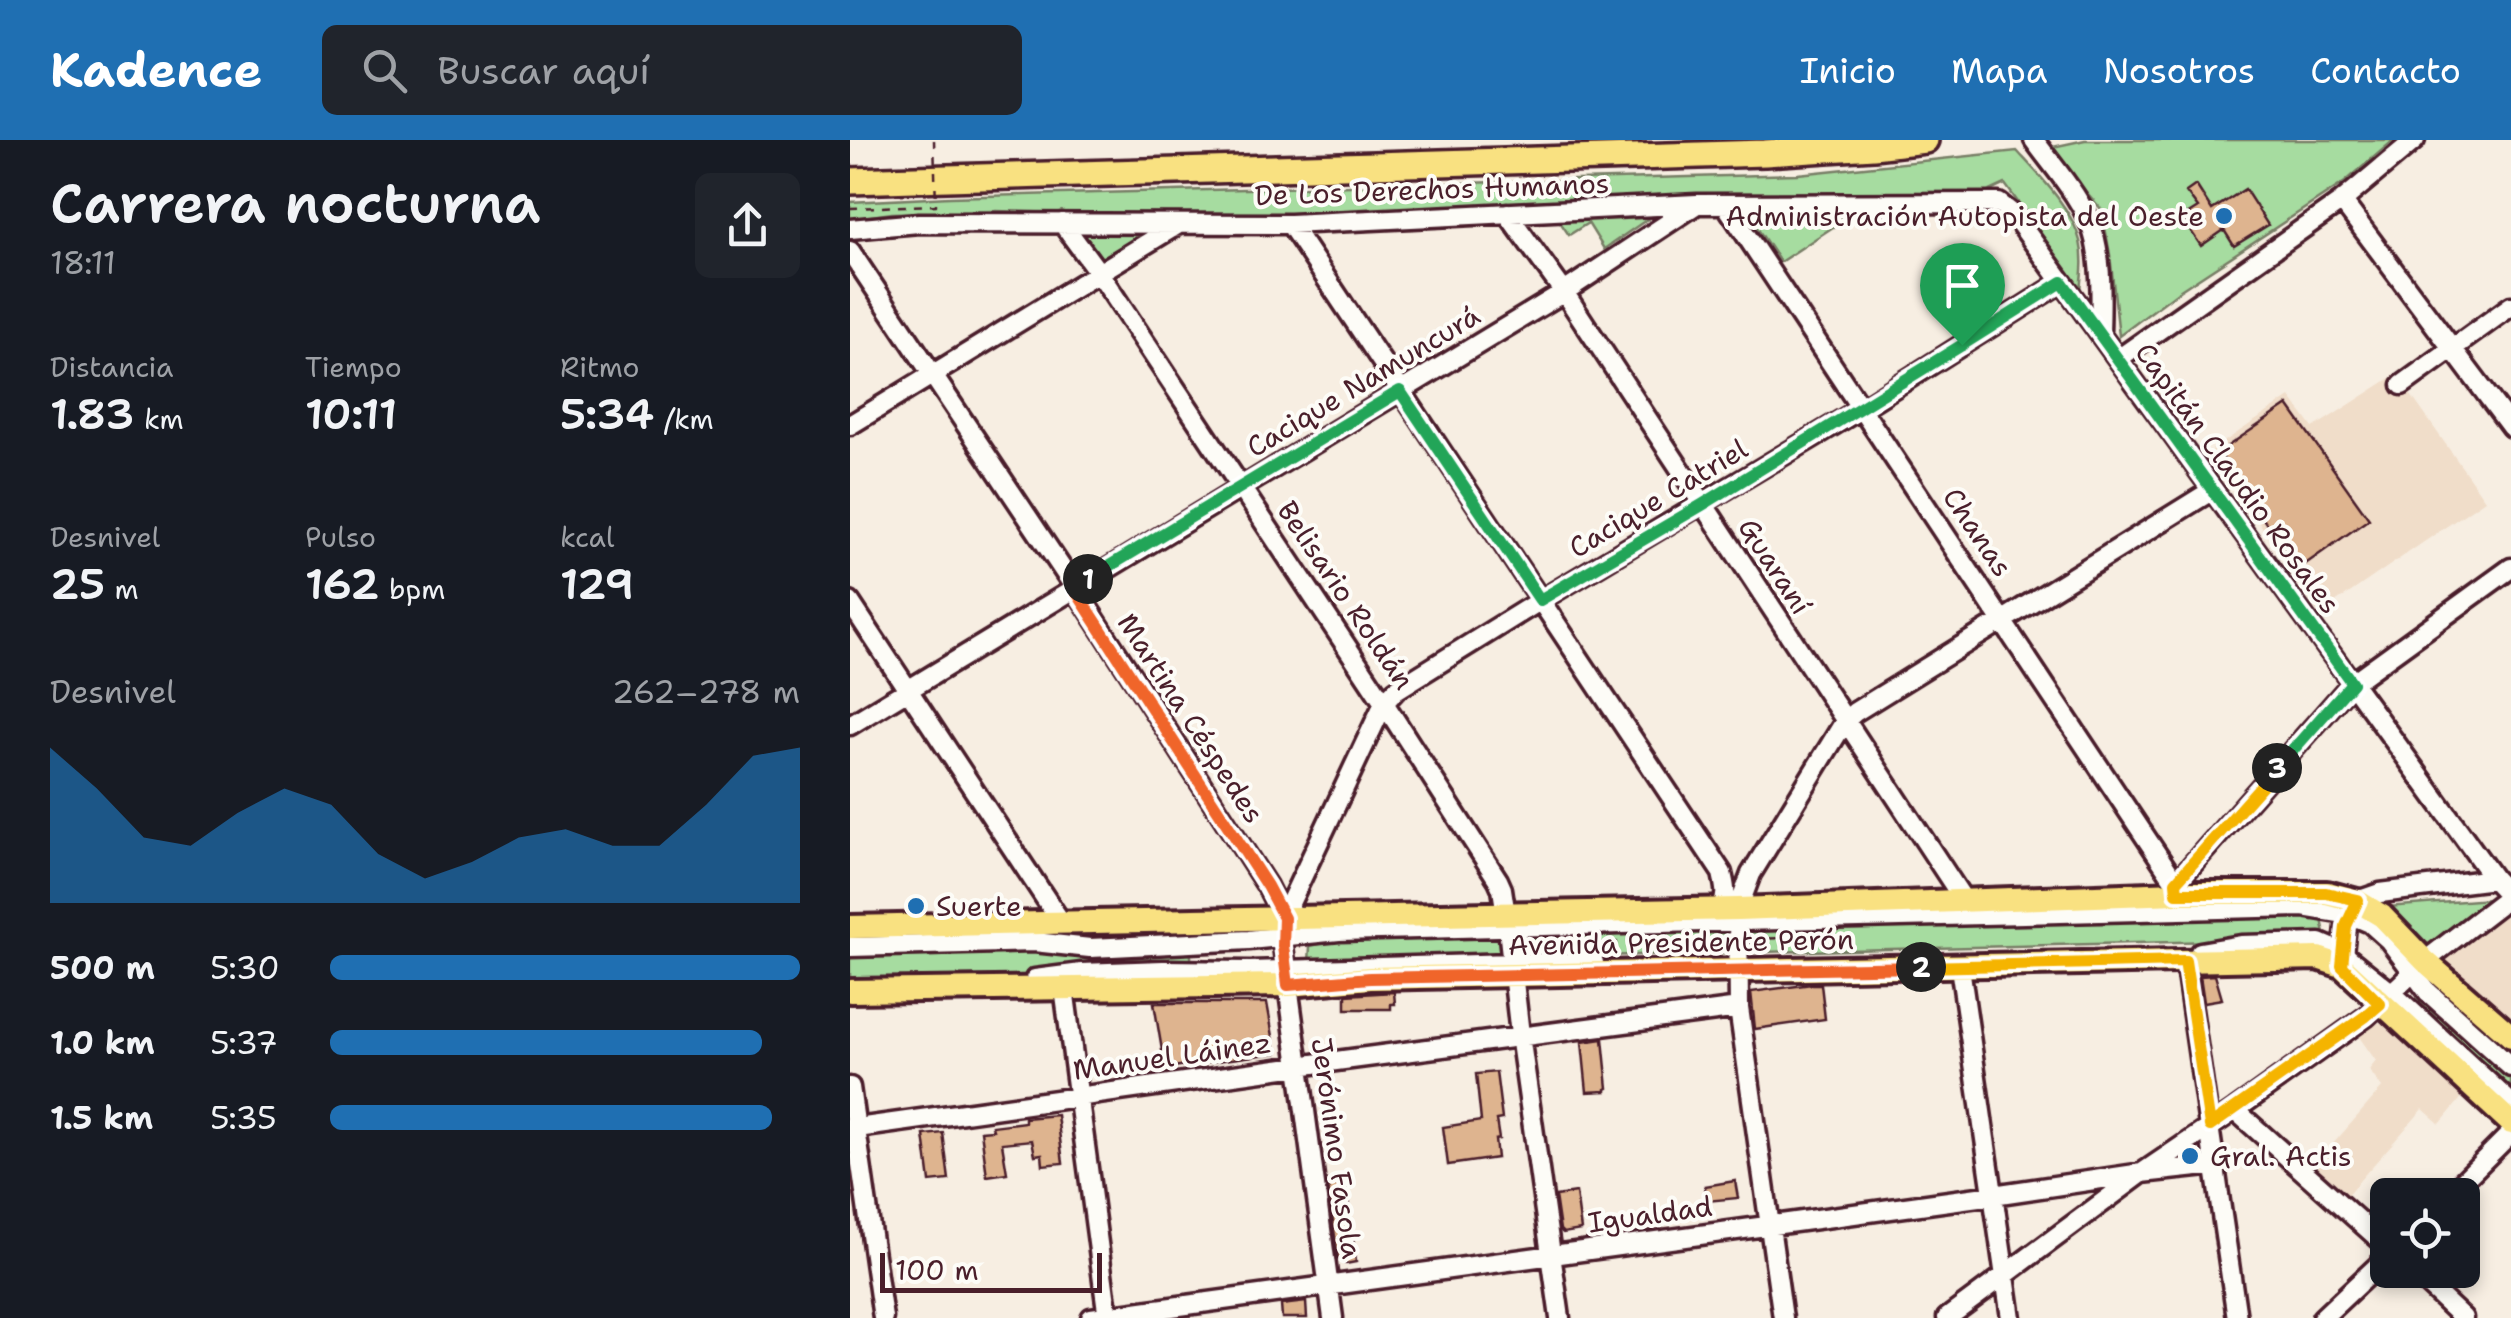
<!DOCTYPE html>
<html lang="es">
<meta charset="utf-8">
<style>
body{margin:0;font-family:"Shantell Sans",sans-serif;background:#20242c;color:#f1f3f6;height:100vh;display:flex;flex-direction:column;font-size:38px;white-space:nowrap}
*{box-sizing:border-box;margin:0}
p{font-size:32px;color:#9ea1a6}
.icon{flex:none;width:55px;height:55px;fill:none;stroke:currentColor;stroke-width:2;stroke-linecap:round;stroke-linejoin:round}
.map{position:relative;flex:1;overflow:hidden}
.sheet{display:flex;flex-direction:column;background:#171b24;width:850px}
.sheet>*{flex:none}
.controls{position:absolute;left:1520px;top:1038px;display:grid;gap:20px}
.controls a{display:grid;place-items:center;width:110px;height:110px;border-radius:15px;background:#171b24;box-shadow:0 5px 15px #0003;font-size:50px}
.scale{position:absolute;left:30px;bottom:25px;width:222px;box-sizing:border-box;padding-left:10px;border:5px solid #4a1f2b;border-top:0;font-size:28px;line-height:35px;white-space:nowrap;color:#4a1f2b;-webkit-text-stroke:8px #fdfcf7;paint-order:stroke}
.pin{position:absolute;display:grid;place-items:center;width:85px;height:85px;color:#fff;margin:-102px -42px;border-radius:50% 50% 50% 0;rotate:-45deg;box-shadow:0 0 10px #0007}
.pin .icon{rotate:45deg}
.km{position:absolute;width:50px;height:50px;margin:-25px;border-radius:50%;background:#222;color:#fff;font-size:28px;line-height:50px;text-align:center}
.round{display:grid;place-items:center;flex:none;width:105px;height:105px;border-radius:15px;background:#20242c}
.overview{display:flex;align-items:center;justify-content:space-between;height:170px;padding:0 50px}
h1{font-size:55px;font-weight:600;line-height:75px}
.figures{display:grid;grid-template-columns:repeat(3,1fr);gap:15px;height:170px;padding:10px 50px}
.figures div{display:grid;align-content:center}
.figures b{font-size:42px;font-weight:600}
.figures small{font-size:28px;font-weight:400}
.figures p{font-size:28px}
.chart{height:280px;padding:20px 50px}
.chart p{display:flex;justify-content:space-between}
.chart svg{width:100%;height:180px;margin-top:10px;fill:#1f6fb2;opacity:.7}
ul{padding:0 50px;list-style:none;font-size:32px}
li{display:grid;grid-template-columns:160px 120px 1fr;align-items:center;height:75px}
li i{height:25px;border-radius:12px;background:#1f6fb2}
header{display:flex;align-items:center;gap:60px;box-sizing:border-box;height:140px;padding:0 50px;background:#1f6fb2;color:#fff}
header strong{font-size:48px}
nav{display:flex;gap:55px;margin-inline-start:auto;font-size:35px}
.search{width:700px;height:90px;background:#20242c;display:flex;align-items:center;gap:25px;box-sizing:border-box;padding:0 35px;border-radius:15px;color:#9ea1a6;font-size:38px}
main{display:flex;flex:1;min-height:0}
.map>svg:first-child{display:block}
.built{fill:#f0ddc9}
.green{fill:#a6dca0;stroke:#787e66;stroke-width:2.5}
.building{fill:#deb48f;stroke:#4a1f2b;stroke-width:2.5}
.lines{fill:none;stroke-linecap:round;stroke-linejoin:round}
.minor-casing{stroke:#4a1f2b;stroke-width:25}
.major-casing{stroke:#4a1f2b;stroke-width:30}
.highway-casing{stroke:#4a1f2b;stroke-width:32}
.path{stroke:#4a1f2b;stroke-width:2.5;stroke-dasharray:8 8;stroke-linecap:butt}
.minor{stroke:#fdfcf7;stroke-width:18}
.major{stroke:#f9e181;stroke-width:22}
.highway{stroke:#f9e181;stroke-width:25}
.path-bridge{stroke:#4a1f2b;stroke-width:2.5;stroke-dasharray:8 8;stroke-linecap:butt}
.split-1-casing{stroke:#fff;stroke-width:20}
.split-2-casing{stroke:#fff;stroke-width:20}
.split-3-casing{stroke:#fff;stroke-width:20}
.split-4-casing{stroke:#fff;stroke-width:20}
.split-1{stroke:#22a559;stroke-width:12}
.split-2{stroke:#f0652b;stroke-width:12}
.split-3{stroke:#f5b400;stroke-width:12}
.split-4{stroke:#22a559;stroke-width:12}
.poi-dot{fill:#1f6fb2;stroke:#fdfcf7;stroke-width:4}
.labels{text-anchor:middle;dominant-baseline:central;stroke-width:8;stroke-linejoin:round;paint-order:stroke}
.street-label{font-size:28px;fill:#4a1f2b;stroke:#fdfcf7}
.poi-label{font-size:28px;fill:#4a1f2b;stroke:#fdfcf7;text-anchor:start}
</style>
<header>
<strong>Kadence</strong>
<div class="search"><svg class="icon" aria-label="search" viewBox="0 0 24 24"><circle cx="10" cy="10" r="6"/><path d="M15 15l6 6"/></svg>Buscar aquí</div>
<nav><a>Inicio</a><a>Mapa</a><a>Nosotros</a><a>Contacto</a></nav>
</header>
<main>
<section class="sheet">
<div class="overview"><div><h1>Carrera nocturna</h1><p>18:11</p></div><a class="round"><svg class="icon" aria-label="share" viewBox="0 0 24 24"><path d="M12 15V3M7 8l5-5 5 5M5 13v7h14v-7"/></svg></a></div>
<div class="figures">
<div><p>Distancia</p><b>1.83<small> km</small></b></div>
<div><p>Tiempo</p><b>10:11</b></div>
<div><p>Ritmo</p><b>5:34<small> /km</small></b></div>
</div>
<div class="figures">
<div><p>Desnivel</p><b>25<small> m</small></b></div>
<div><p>Pulso</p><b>162<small> bpm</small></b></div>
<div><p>kcal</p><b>129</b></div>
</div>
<div class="chart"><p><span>Desnivel</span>262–278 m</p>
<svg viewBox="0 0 160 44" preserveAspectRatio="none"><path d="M0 44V6L10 16L20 28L30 30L40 22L50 16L60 20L70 32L80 38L90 34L100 28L110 26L120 30L130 30L140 20L150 8L160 6V44z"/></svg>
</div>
<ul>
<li><b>500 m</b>5:30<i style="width:100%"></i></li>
<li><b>1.0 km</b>5:37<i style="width:92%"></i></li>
<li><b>1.5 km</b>5:35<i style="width:94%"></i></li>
</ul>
</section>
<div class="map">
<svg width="1661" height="1178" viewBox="0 0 1661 1178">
<rect width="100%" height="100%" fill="#f7eee2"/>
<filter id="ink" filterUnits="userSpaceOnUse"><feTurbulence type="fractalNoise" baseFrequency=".01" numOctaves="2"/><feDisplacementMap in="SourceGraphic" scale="20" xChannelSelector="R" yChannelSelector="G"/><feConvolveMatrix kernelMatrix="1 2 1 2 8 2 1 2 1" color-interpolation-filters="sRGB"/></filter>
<g filter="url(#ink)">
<path class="built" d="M1544,236L1561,255L1635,360L1469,474L1362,310L1440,257L1463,288Z
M1661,765V883L1594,823L1592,818Z
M1529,883L1541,885L1614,955L1590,984L1573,969L1494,1058L1462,1028L1532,948L1519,930L1526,921L1507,894Z"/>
<path class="green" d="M1235,0H1544L1495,42L1329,151L1269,196L1260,115L1252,70L1198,8Z
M1167,11C1189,35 1222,68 1230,101C1234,117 1232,134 1230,149L1155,44L1136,53H982L369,78L146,71L42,73L0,79V62L100,57L948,34Z
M990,72L989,83L930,122L897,73Z
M802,76L754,109L738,83L719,95L708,79Z
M229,91L295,93L246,121Z
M1640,759L1644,762L1573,810L1536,767Z
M1458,776L1472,779L1475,794L1453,799L459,823L460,806L498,798Z
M340,806L342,827L204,835L0,840V810Z
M1575,852L1661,931V961L1558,866Z"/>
<path class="building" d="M1346,45L1362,70L1395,49L1418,85L1384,106L1374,90L1351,106L1332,78L1348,68L1336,52Z
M1438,265L1519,379L1447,430L1369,312Z
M1365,835L1372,859L1354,862L1350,836Z
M962,844H971L975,879L905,889L901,852Z
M544,852L545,864H541V869H496V855Z
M304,863H417L426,913L315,928Z
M753,899L758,948L756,949V951L737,952L732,902Z
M646,932L652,979L646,980L649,999L645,1000L647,1018L598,1025L593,987L631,981L626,934Z
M207,975L213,1023L193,1025L192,1014L185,1015L182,1000L152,1003L157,1033L137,1036L131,991L143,990L142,986L175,982V978Z
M93,993L99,1040L80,1042L74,995Z
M885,1041L888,1058L857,1061L855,1046Z
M496,1043L506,1122L496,1124L488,1119L478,1046Z
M726,1053L731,1090L713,1093L710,1090L705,1056Z
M456,1162L457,1178H432L431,1165Z"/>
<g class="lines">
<defs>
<path id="minor" d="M1184,0C1204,28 1232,58 1243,92C1252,121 1251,162 1250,193
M1492,61L1661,287
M876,65L1326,743L1327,753
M657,73L714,152L1113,759
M212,83L249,133L534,563L648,740L652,749L658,788L670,895L710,1178
M440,84L872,733C875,747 878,756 871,769
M0,89L69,83L440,84L847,64L1149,63L1163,74L1644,739L1660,756
M0,111L225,448L417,746L433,778
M1268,219L1492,61L1565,0
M1552,245L1661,166
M0,285L327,85
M0,462L211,782
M0,585L714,152L847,64
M1326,743L1502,543L1661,428
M0,807L184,802L240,808L262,807L399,800L489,791L1453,767L1501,775L1520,783L1539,800L1578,852L1661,927
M1350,812L1391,805L1470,803L1491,812L1542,853L1661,963
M1335,821L1387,1178
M1492,823L1496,786L1507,761L1530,753L1644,739
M1110,827L1161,1178
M185,839L232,833L313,830L400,831L661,823L744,822
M214,848L258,1178
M0,947L33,1178
M1385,970L1538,1107
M0,989L448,926L889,868
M1599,1055L1661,993
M1562,1130L1613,1178
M241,1178L1143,1055L1292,1033L1366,1025
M483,1178L438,845L433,806V778L534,563L546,550L691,460L1012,268L1212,142
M933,1178L889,868L888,769L901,734L995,581L1005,572L1361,351
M1097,1178L1292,1033L1385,970L1517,876L1575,821L1661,755
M1472,1178L1538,1116"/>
<path id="major" d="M0,787L888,769L1327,753H1477L1507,761L1532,776L1575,821L1661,896
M0,851L438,845L520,838L1468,818L1492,826L1661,983"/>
<path id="highway" d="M0,41L915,13L1023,6L1075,0"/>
</defs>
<use href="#minor" class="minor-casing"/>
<use href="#major" class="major-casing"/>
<use href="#highway" class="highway-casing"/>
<path class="path" d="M903,799L970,797
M728,803L870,800"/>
<use href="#minor" class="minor"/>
<use href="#major" class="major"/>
<use href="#highway" class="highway"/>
<path class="path-bridge" d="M0,68L86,65L84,0"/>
</g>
</g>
<g class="lines" filter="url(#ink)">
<defs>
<path id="split-1" d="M238,439L550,251L690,460L852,365L1112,205"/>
<path id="split-2" d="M238,439L224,448L417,746L434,778L433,806L438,845L520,838L1071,827"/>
<path id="split-3" d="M1071,827L1335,821L1360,986L1516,876L1530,864L1492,826L1496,786L1508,760L1476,753H1327L1326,742L1427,628"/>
<path id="split-4" d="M1112,205L1212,142L1502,543L1427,628"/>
</defs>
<use href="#split-1" class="split-1-casing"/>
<use href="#split-2" class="split-2-casing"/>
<use href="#split-3" class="split-3-casing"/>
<use href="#split-4" class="split-4-casing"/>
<use href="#split-1" class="split-1"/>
<use href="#split-2" class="split-2"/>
<use href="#split-3" class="split-3"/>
<use href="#split-4" class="split-4"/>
</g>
<g class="poi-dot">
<circle cx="1374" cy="76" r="10"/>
<circle cx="66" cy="766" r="10"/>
<circle cx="1340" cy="1016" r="10"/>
</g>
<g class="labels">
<g class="street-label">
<text transform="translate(582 49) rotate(-2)">De Los Derechos Humanos</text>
<text transform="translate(513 241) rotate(-31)">Cacique Namuncurá</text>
<text transform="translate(1388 338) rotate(54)">Capitán Claudio Rosales</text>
<text transform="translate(808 358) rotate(-31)">Cacique Catriel</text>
<text transform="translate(1128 392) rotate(56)">Chanas</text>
<text transform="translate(925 426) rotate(57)">Guaraní</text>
<text transform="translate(496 455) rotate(56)">Belisario Roldán</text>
<text transform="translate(341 578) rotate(57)">Martina Céspedes</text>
<text transform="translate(831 802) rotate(-1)">Avenida Presidente Perón</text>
<text transform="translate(322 916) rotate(-8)">Manuel Láinez</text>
<text transform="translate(487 1008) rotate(82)">Jerónimo Fasola</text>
<text transform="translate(800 1074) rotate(-8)">Igualdad</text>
</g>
<g class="poi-label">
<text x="1354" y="76" text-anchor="end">Administración Autopista del Oeste</text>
<text x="86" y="766">Suerte</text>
<text x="1360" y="1016">Gral. Actis</text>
</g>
</g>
</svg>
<div class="controls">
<a><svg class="icon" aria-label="locate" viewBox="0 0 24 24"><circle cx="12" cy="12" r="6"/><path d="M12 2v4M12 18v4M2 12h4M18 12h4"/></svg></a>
</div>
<div class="scale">100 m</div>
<div class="pin" style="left:1112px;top:205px;background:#1e9e55"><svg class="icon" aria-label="arrive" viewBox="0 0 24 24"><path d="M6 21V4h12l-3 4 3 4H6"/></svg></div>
<b class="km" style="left:238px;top:439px">1</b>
<b class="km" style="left:1071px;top:827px">2</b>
<b class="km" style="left:1427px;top:628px">3</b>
</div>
</main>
